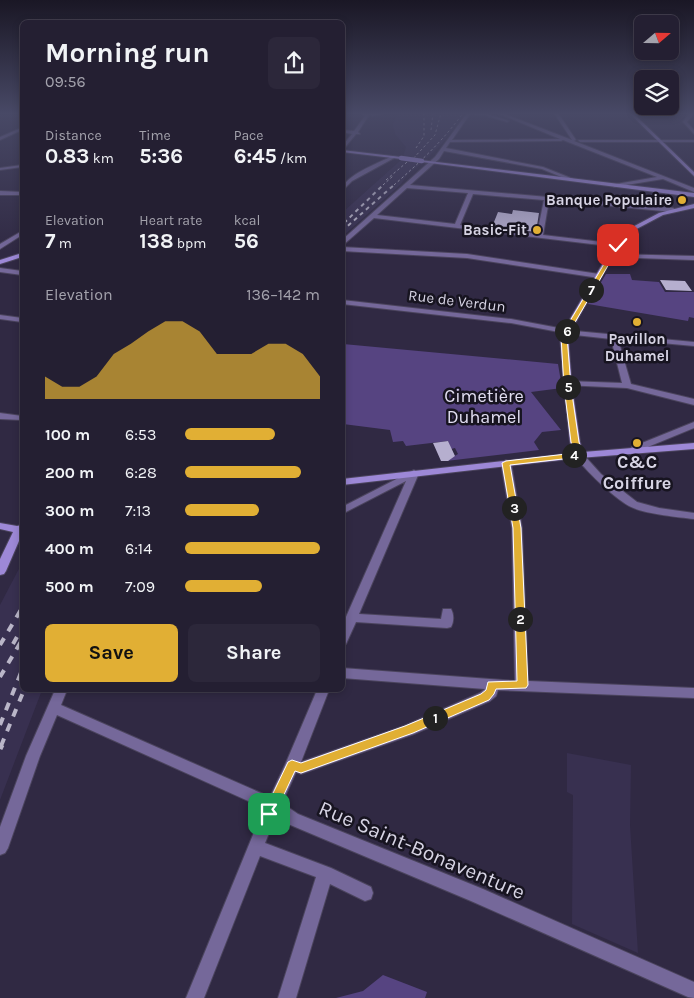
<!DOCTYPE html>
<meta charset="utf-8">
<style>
body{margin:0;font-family:Karla,sans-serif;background:#2c273a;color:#f1f3f6;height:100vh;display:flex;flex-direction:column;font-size:19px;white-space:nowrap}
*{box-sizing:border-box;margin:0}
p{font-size:16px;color:#a3a2ac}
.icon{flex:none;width:28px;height:28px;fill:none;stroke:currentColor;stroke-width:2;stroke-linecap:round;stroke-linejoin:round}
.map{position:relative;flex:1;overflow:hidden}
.drawer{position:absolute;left:20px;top:20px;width:325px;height:672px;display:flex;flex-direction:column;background:#241f32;border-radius:8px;box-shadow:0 2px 8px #0003,0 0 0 1px #413d4d}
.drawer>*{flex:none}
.needle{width:32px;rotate:70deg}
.fabs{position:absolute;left:634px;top:15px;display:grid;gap:10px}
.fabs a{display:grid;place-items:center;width:45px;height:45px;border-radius:8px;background:#241f32;box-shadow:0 2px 8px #0003,0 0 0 1px #413d4d;font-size:25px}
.pin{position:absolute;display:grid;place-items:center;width:42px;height:42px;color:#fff;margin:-21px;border-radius:10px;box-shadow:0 2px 8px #0006}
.km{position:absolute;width:25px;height:25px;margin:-12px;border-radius:50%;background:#222;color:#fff;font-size:14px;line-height:25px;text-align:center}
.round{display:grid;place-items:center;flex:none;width:52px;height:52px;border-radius:8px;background:#2c273a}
.headline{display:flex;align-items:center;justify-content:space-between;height:85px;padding:0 25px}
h1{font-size:28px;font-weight:700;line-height:38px}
.metrics{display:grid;grid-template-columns:repeat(3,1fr);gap:8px;height:85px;padding:5px 25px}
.metrics div{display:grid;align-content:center}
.metrics b{font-size:21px;font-weight:700}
.metrics small{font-size:14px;font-weight:400}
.metrics p{font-size:14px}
.chart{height:140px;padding:10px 25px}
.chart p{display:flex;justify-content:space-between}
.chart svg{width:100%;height:90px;margin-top:5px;fill:#e1af34;opacity:.7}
.button{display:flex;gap:10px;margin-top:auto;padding:10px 25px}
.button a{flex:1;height:58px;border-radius:8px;background:#e1af34;color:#111;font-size:20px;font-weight:700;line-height:58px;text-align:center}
.button a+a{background:#2c273a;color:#f1f3f6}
ul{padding:0 25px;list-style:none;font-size:16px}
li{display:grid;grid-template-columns:80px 60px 1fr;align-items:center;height:38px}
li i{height:12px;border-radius:6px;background:#e1af34}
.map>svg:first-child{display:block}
.built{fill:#383050}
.green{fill:#564481}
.building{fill:#b6afcf}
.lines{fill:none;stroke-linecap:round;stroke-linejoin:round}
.street-casing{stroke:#4b445d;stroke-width:2}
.secondary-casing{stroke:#4b445d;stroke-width:2}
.street{fill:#75689a;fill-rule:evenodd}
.secondary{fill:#9d88d7;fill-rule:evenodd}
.rail-far3{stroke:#bab6c8;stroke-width:1;stroke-dasharray:2.5 2.5;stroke-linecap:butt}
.rail-far2{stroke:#bab6c8;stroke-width:2;stroke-dasharray:4 4;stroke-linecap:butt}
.rail-far1{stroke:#bab6c8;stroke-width:4;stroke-dasharray:8 8;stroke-linecap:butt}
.rail{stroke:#bab6c8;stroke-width:5;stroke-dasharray:10 10;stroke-linecap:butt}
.secondary-bridge-casing{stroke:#4b445d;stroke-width:5;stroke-linecap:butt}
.secondary-bridge{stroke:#9d88d7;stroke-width:4.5}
.route{fill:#e1af34;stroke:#fff}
.poi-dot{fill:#e1af34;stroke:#171420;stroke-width:2}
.labels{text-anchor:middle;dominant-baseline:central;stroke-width:5;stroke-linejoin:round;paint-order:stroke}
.far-poi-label{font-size:15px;font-weight:bold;fill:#d7d4e4;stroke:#171420;text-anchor:end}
.far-street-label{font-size:15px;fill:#d7d4e4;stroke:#171420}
.park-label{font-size:18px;fill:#e2def2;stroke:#171420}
.poi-label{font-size:18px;font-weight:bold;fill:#d7d4e4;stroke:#171420}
.near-street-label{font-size:21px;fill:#d7d4e4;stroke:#171420}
</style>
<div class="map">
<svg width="694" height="998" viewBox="0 0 694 998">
<rect width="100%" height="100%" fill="#302943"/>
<path class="built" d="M398,113H465L447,138L427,158L422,159L403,157L406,147L395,134L393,124Z
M401,160L422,163L407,175L401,184L343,236V212Z
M22,563V690H42L0,800V605Z
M567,753L631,765L630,825L638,953L572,924L573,795L567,792Z"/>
<path class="green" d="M606,274H630L632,280L659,282L665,292H694V318L689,317L688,321L588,304Z
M343,344L558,364L562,388L531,392L561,430L542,432L534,442L539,450L446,461L458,454L455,448L451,449L448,441L406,446L403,441L393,442L390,430L343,424Z
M383,975L427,992L425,998H336L363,991Z"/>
<path class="building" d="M513,210L539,213L536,232L492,227L498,212L512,214Z
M660,280L685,281L692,291L666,290Z
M448,441L455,456L448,461H441L433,443Z"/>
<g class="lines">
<defs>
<path id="street" d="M361,113H385L373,116L369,115L358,132L360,134H356L342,151V146L352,134L342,132V130L354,131L365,116Z
M467,113H484L509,121L507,122L484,115L470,114L452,140L560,139L497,113H502L572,140L554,113H558L576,140L574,141L694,188V192L663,179L614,187L616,184L657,177L563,140L561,141L450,142L446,148L543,167L576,180L571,181L542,169L444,151L439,159L410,185L673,208L676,210L673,212L549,200L543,235L619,244L620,245L617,247L374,218L342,246V240L435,157ZM407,188L468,193L455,224L377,215ZM473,194L544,200L537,234L460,225Z
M690,113H694L687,122L694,130V134L683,122Z
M21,128H22V130L0,140V137Z
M578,140H694V142H580Z
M392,156L396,157L352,181L342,191C342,176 379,163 392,156Z
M22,165V167L0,170V168Z
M0,191L22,192V195H0Z
M22,231V235L0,249V244Z
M342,247L467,254L599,274L602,276L599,278L467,258L342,251Z
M611,254L694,256V260L609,257V255Z
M0,268L22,271V275L0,272Z
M342,300L511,319L575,331L694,342V346L618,339L631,384L694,399V405L627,388L564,385V381H567L622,383L611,339L575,335L511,323L342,304Z
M0,315L22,318V322L0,319Z
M0,413L22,416V420L0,419Z
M694,422V428L638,451H632L630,449L632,447Z
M579,452L582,453L601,474L637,502L659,508L694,513V519C677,517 643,514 629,506C612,496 586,471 574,455Z
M506,460L511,463L522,528L528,681L694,688V698L498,690L496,696L490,701L414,734L301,774L296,772L282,803L298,814L483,889L694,982V998L688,997L471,901L288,824L276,816L265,843L331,868L371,887L373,893L371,899L365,901L330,884L296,998H278L316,877L260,856L204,998H186L264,808L57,715L40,756L8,848L5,853L0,855V827L26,756L55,690H67L61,705L270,797L285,765L317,690H329L301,762L404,726L480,693L485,689L342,678V668L515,681L512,528L501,463Z
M414,470L419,473L359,614L441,619L443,609H451C454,614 454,622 451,627L447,628L356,622L346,644L342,645V626L406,481L342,514V507Z"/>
<path id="secondary" d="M629,113H633L694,172V176Z
M342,150L401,157L403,158L401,159L342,152Z
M420,160L694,193V197L422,162Z
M694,204V208L663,215L629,233L612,258L568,336L572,387L580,442L583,452L694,443V449L579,458L342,485V479L574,453L570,442L564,387L560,336L606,258L625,231L659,213Z
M22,253V257L0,264V260Z
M0,523L17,526L22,525V534L6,571L4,574L0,575V559L13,532L0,529Z"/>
</defs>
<use href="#street" class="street-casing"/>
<use href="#secondary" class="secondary-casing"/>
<use href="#street" class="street"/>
<use href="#secondary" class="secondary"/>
<path class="rail-far3" d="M431,130L433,113
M416,148L424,136V113
M410,162L435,135L441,113
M386,180L413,157
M383,185L393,176
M394,185C419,163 443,141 463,113"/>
<path class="rail-far2" d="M344,223L384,184
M342,231L395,184"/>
<path class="rail-far1" d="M13,644L22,628
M0,645L22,608
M0,677L22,640
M0,725L22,670
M1,746L24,690"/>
<path class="rail" d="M0,749L2,745"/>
<defs>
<path id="secondary-bridge" d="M401,158L422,161"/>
</defs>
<use href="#secondary-bridge" class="secondary-bridge-casing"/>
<use href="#secondary-bridge" class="secondary-bridge"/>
</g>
<linearGradient id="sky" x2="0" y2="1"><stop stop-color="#1a1725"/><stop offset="0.45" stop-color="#484966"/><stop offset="1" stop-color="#484966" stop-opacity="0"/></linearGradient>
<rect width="694" height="252" fill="url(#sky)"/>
<path class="route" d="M616,244L620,245L567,336L571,387L579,442L583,455L580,457L510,465L521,528L528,685L526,688L496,689L494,694L489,700L413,733L301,773L295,771L273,818L269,820L265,818L263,814L288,762L292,760L301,763L405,726L481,694L486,690L488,682L517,681L513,528L502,463L506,461L575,453L571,442L564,387L561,336Z"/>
<g class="poi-dot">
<circle cx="682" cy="200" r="5"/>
<circle cx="537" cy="230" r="5"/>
<circle cx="637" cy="322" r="5"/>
<circle cx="637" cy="443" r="5"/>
</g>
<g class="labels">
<g class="far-poi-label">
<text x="672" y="200">Banque Populaire</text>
<text x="527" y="230">Basic-Fit</text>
<text x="637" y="339" text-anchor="middle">Pavillon<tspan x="637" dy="17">Duhamel</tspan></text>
</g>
<g class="far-street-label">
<text transform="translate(457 301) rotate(7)">Rue de Verdun</text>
</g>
<g class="park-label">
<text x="484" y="396">Cimetière<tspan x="484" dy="21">Duhamel</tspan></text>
</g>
<g class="poi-label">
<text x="637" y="462">C&amp;C<tspan x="637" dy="21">Coiffure</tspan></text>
</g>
<g class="near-street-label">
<text transform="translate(422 850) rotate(23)">Rue Saint-Bonaventure</text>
</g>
</g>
</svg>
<div class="fabs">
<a><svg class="needle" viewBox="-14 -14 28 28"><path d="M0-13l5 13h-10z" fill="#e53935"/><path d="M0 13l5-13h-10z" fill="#a3a2ac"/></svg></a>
<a><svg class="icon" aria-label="layers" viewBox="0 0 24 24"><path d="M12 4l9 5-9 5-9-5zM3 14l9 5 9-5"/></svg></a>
</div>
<div class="pin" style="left:269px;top:814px;background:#1e9e55"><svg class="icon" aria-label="arrive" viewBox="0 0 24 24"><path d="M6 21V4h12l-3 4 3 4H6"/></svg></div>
<div class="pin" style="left:618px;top:245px;background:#d93025"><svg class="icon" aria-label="check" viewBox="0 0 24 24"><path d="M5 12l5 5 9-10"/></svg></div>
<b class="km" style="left:435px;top:718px">1</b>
<b class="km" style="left:520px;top:619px">2</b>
<b class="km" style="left:514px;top:508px">3</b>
<b class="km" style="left:574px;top:455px">4</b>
<b class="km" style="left:568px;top:387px">5</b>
<b class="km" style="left:567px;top:331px">6</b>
<b class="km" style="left:591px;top:290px">7</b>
<section class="drawer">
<div class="headline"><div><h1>Morning run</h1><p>09:56</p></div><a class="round"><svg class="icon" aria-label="share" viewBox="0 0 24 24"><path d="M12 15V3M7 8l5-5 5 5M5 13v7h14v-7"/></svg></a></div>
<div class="metrics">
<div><p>Distance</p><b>0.83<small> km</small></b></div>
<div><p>Time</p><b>5:36</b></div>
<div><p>Pace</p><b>6:45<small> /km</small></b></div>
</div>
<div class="metrics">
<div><p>Elevation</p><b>7<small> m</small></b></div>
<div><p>Heart rate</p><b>138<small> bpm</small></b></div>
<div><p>kcal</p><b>56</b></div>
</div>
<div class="chart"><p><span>Elevation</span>136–142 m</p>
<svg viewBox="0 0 160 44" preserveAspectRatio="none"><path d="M0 44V33L10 38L20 38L30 33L40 22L50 17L60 11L70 6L80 6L90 11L100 22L110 22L120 22L130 17L140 17L150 22L160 33V44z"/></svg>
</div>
<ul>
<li><b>100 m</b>6:53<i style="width:67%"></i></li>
<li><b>200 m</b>6:28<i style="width:86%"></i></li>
<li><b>300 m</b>7:13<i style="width:55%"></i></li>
<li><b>400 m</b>6:14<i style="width:100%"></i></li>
<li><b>500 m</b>7:09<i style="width:57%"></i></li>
</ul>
<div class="button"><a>Save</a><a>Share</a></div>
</section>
</div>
